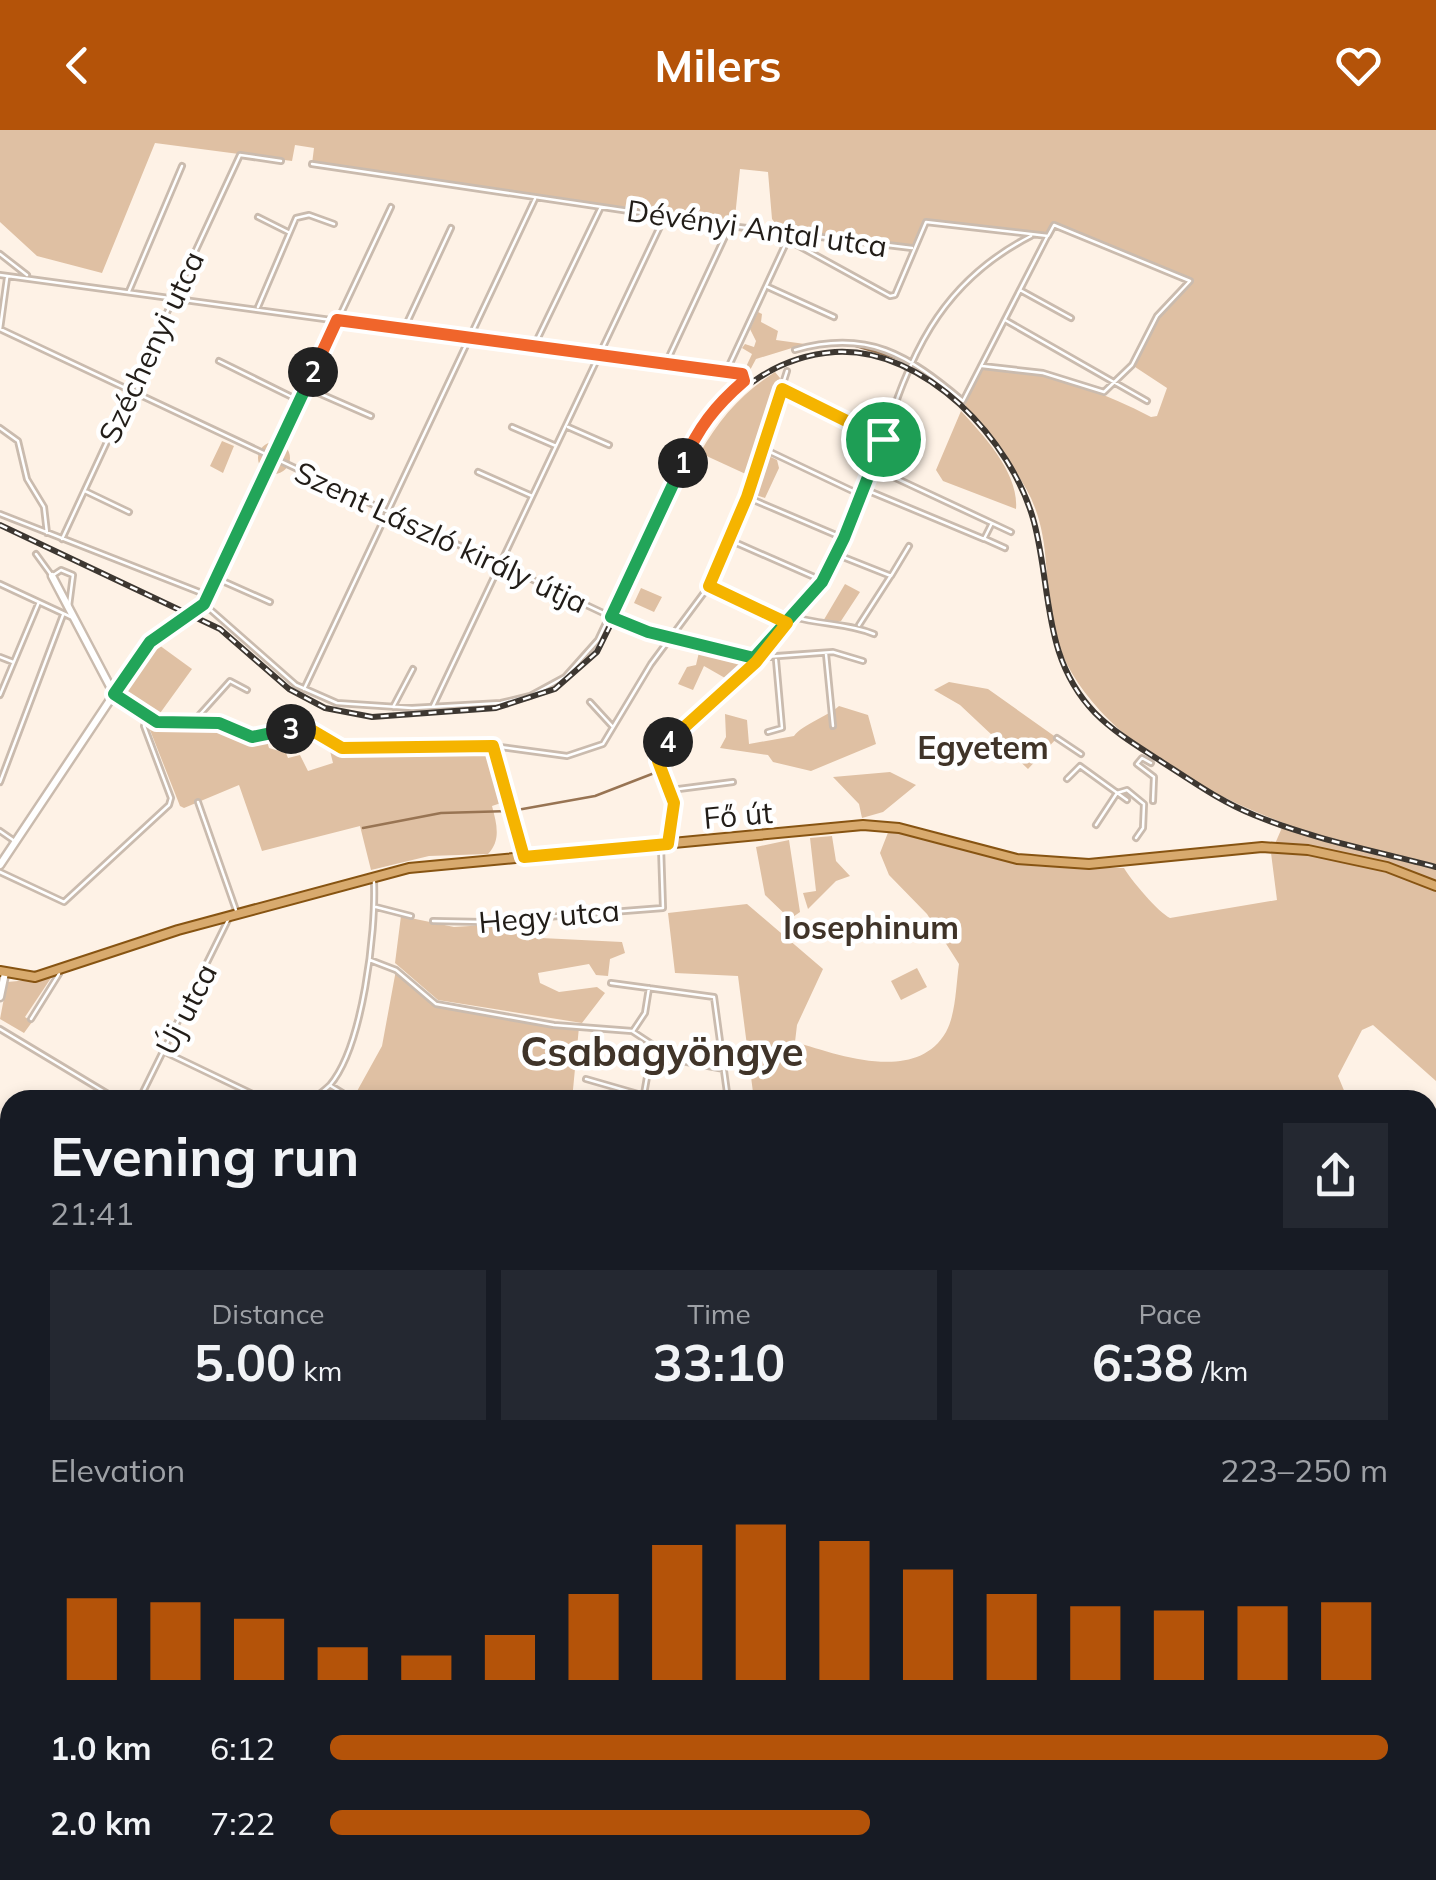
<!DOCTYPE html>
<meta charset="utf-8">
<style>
body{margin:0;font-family:Mulish,sans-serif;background:#242831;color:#f1f3f6;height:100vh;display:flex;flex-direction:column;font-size:38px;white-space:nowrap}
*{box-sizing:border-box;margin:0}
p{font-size:32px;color:#9ea1a6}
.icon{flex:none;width:55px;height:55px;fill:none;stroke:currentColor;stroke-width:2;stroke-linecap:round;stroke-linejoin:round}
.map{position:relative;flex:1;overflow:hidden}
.panel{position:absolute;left:0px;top:960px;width:1438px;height:790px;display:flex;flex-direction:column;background:#171b24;border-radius:30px 30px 0 0;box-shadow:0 5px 15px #0003}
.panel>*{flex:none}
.pin{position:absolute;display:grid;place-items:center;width:85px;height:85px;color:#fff;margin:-42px;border:5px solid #fff;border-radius:50%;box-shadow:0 2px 10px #0007}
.km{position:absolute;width:50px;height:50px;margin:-25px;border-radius:50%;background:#222;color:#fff;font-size:28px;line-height:50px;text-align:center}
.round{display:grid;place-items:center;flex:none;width:105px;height:105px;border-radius:0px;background:#242831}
.head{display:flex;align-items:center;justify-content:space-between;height:170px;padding:0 50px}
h1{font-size:55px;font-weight:700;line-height:75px}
.metrics{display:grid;grid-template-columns:repeat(3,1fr);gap:15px;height:170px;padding:10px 50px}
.metrics div{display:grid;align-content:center;border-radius:0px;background:#242831;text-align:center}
.metrics b{font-size:50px;font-weight:700}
.metrics small{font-size:28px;font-weight:400}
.metrics p{font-size:28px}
.chart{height:280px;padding:20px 50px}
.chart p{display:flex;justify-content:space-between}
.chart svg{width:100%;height:180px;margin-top:10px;stroke:#b45309;stroke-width:6}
ul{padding:0 50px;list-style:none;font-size:32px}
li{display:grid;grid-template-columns:160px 120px 1fr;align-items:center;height:75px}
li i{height:25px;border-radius:12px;background:#b45309}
header{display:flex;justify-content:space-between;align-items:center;height:130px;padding:0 50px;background:#b45309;color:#fff;font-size:45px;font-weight:700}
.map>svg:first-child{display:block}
.green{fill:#dfc0a3}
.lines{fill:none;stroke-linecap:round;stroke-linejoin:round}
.stream{stroke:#987453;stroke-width:2.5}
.street-casing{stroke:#cabbae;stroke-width:8}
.secondary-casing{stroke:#cabbae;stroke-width:11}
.primary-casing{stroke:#875412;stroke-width:12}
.street{stroke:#fff;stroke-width:2.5}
.secondary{stroke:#fff;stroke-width:6}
.primary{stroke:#d8aa6e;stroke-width:8}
.rail-casing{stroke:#3d3731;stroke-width:6}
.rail{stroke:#fff;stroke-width:2.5;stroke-dasharray:8;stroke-linecap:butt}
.split-1-casing{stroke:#fff;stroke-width:20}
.split-2-casing{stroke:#fff;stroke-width:20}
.split-3-casing{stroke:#fff;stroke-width:20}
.split-4-casing{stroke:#fff;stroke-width:20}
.split-5-casing{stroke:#fff;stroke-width:20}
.split-1{stroke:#22a559;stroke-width:12}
.split-2{stroke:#f0652b;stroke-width:12}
.split-3{stroke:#22a559;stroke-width:12}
.split-4{stroke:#f5b400;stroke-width:12}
.split-5{stroke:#f5b400;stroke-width:12}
.labels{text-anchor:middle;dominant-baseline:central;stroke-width:9;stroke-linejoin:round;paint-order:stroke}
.street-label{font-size:30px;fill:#221d18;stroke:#fff}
.neighbourhood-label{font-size:32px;font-weight:bold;fill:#403429;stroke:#fff}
.district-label{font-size:40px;font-weight:bold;fill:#403429;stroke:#fff}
</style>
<header><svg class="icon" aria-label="back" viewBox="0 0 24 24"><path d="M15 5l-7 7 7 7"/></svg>Milers<svg class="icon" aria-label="heart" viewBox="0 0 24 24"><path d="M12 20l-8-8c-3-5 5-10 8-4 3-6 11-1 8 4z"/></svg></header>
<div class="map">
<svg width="1436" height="1750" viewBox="0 0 1436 1750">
<rect width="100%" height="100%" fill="#fef2e6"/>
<path class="green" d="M0,0H1436V951L1373,895L1362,900L1338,946L1348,970H754L738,846L675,843L668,783L747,774L823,839L797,895L795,912C839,925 916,954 946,902C956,884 956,854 959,834L927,784L889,745L880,723L889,700L1032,736L1124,738C1130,749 1159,783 1170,788L1277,770L1271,723L1284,693C1195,660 1071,593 1052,491C1045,454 1049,414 1035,378C1020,336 983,309 963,271L986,232L993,237C1051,244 1099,260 1151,287L1157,286L1167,258L1132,235L1157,186L1189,151L1054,95L1048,106L926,92L913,119L783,103L772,89L768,42L740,39L734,97L312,34L314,18L295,15L292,31L155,13L102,143L37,126L0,92Z
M758,182L762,184L761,192L778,201L776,210L805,214L756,229L749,242L745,239L752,224L742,218L745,214L754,217L756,211L750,199Z
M775,242L780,248L750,346L700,323C719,289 742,263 775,242Z
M961,281C984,306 1019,343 1016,379L943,351L936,340Z
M222,311L234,316L223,343L210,336Z
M258 328a16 16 0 1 1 32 0a16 16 0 1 1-32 0Z
M767,325L777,330L779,338L765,368L753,364Z
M845,454L860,462L841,491L822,493Z
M641,458L662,467L654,482L634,473Z
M159,515L192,539L158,586L125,562Z
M700,518L741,531L744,542L732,552L704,536L693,560L678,554L687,537L696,535Z
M949,552L988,559L1057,608L1028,639L960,575L934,560Z
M839,576L868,585L876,614L811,641L773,632L768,625L720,618L726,607L725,584L747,590L749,614L794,606C803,594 825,588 839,576Z
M148,595L225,596L252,611L266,608L269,618L286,623L288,628L300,625L308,641L333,633L329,617L491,620L507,671L492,676C497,695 501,710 488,724L429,726L371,740L360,696L262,721L239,655L184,678L180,676Z
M890,642L916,655L883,682L862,688L859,674L833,647Z
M832,706L836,731L850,746L836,751L808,779L803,763L816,761L810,708Z
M789,710L800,782L790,789L765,765L756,717Z
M401,786L454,797L520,793L521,807L622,812L625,823L610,829L608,846L596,845L589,834L538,843L540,853L559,862L597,857L605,863L582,893L438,870L395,833Z
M917,838L927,857L901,870L891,851Z
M396,840L432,872L579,897L572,970H341L344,964L356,963L382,916Z
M51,848L25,887L32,892L24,903L0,889L7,852Z
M1428,1135L1436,1136V1750H301L305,1740H1428Z
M0,1187L10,1190V1547L0,1544Z
M10,1721V1740H287L282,1750H0V1726L6,1728Z"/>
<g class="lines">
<path class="stream" d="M856,216L903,230
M517,680L595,666L657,642
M363,698L441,683L510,681
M0,1048L10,1052
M515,1740L519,1750"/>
<defs>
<path id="street" d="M312,34L730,96L912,118
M258,87L288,102
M788,110L890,166L895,165L926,92L1048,106L1054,95L1190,151L1157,186L1132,235L1104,262L1043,243L982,236
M0,124L27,145
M0,145L744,246L696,302L598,510L565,547L530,566L501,573L412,578L337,573L296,555L204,474
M7,148L0,199L635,498L750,528L833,522L863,531
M768,157L834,187
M1020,160L1071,188
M129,161L182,36
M258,177L296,88L309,85L334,94
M1005,190L1147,271
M405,197L451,98
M535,214L601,77
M795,220C868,199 908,225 963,271L1047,107
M219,231L298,270
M667,231L729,98
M727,240L787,111
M307,258L371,286
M783,260L883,309
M512,297L556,316
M568,297L609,315
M0,298L18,311L27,349L44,377L47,403
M764,319L861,365
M874,338L1011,402
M478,342L532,366
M864,359L984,409L991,395
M85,361L129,382
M749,368L843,408
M0,384L207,465
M62,409L240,25L281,31
M985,409L1005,418
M732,411L821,450
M36,424L52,446L61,440L73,445L69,476
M838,425L891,446L909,416
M218,449L270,472
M0,454L71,487
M710,456L784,492
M794,487C822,495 847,493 874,504
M859,495L890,447
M826,524L833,596
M0,527L13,532
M304,559L535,69
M116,561L149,512L192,486L207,468L391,77
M0,565L39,472
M117,567L151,591L219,593L252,607L303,596L341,618L493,616L567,626L603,614L651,534L709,456L747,367L787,241
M590,572L612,596
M433,576L665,86
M393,577L413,539
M194,591L230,551L247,560
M768,602L782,598L776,530
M1057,608L1081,624
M494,618L524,726
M1151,633L1142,628L1137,634L1154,647L1153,671
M1067,649L1080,636L1127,670
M0,652L63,485
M671,660L733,652
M198,672L237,783
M1096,695L1117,663L1127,660L1144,674L1143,698L1136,708
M0,701L13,710
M668,712L674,673L658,631L661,620C687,589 722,565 751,537C776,513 804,478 823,448C902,325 882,182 1031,106
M0,742L64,772L169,675L171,668L144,596L146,590
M376,777L411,786
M433,791L483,792L663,778L661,717
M370,830L396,840L436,874L554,895L632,901L676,930L724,939
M611,853L714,867L728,970
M31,889L59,844
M0,899L118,970
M633,901L645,883L649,858
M167,923L265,970
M586,949L659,970
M331,956L344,964V970
M139,970L229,788
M312,970C318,965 325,960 330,955C363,916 376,802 374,752
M643,970L647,947L661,925
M0,1057L10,1060
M0,1584L10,1588
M0,1638L10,1642
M0,1695L10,1687"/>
<path id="secondary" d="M0,735L114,564L52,446
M0,867L5,843"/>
<path id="primary" d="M0,841L35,847L178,800L409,738L863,695L899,698L1017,729L1089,734L1262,717L1308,720L1387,737L1436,756"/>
</defs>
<use href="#street" class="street-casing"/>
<use href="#secondary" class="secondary-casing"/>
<use href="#primary" class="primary-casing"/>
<use href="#street" class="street"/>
<use href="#secondary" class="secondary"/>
<use href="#primary" class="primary"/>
<defs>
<path id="rail" d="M0,395L220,499L289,559L325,578L372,587L496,578L555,559L597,522L705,303C734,257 780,226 835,222C925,217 1012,310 1034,392C1052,460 1042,528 1095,583C1115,603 1139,617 1162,632C1192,651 1221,672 1254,685C1312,709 1376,721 1436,737"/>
</defs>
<use href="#rail" class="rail-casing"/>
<use href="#rail" class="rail"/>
</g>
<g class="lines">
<defs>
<path id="split-1" d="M683,333L611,487L648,502L754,528L822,452L844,408L883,309"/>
<path id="split-2" d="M313,242L337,190L742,244L744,251C715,276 698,298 683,333"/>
<path id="split-3" d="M291,599L252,607L219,593L157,592L114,564L150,512L204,474L313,242"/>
<path id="split-4" d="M291,599L308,598L342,618L493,616L524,727L668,714L674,673L658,631L668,612"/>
<path id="split-5" d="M668,612L756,532L787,493L709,456L747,367L782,259L883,309"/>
</defs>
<use href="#split-1" class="split-1-casing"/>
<use href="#split-2" class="split-2-casing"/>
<use href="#split-3" class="split-3-casing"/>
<use href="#split-4" class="split-4-casing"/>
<use href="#split-5" class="split-5-casing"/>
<use href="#split-1" class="split-1"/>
<use href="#split-2" class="split-2"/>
<use href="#split-3" class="split-3"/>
<use href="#split-4" class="split-4"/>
<use href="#split-5" class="split-5"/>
</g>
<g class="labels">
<g class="street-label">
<text transform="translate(757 98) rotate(8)">Dévényi Antal utca</text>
<text transform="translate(151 217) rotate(-65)">Széchenyi utca</text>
<text transform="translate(441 407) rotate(25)">Szent László király útja</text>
<text transform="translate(738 685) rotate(-5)">Fő út</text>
<text transform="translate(549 786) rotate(-5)">Hegy utca</text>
<text transform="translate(186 879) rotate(-63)">Új utca</text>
</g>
<g class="neighbourhood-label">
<text x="983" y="617">Egyetem</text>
<text x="871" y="797">Iosephinum</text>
</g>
<g class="district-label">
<text x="662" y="921">Csabagyöngye</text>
</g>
</g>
</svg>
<div class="pin" style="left:883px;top:309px;background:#1e9e55"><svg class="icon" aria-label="arrive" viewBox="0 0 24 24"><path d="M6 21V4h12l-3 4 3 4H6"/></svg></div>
<b class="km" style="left:683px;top:333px">1</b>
<b class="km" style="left:313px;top:242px">2</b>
<b class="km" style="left:291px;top:599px">3</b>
<b class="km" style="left:668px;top:612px">4</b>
<section class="panel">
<div class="head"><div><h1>Evening run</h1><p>21:41</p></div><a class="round"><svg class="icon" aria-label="share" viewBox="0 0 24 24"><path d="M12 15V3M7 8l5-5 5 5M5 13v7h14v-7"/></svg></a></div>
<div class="metrics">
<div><p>Distance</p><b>5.00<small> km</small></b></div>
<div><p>Time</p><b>33:10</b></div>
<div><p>Pace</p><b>6:38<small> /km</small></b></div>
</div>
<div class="chart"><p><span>Elevation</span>223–250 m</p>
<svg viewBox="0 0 160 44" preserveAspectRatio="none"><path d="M5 44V24M15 44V25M25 44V29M35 44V36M45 44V38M55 44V33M65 44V23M75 44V11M85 44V6M95 44V10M105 44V17M115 44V23M125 44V26M135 44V27M145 44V26M155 44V25"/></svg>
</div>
<ul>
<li><b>1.0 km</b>6:12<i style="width:100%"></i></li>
<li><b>2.0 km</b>7:22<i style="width:51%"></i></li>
</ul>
</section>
</div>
